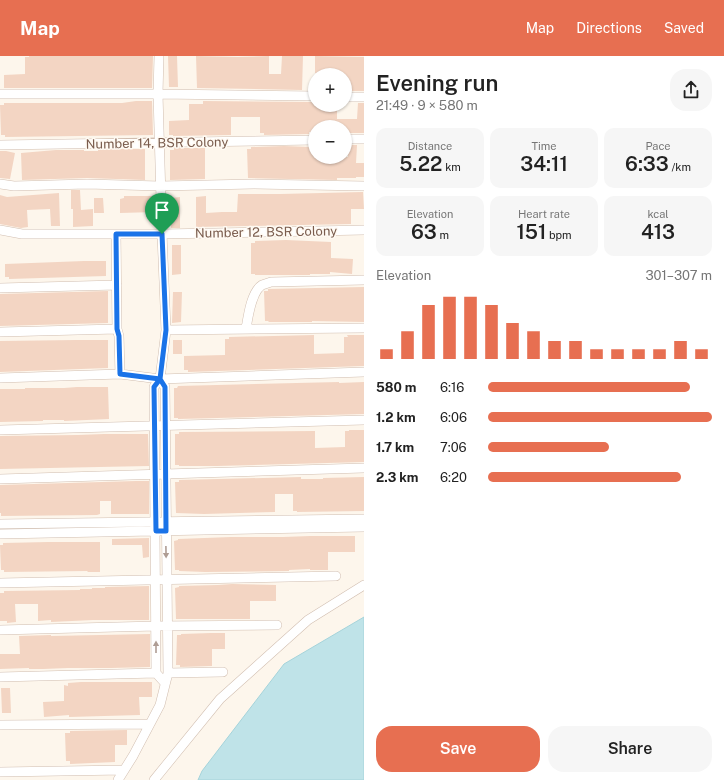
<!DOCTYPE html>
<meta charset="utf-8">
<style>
body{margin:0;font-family:"Public Sans",sans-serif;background:#f6f6f6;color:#222;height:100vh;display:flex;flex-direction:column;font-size:15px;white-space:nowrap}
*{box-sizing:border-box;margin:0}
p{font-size:13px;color:#767676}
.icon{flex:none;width:22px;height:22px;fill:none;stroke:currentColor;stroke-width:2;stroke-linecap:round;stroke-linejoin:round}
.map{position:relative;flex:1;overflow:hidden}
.drawer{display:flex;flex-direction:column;background:#fff;width:360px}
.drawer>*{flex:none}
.buttons{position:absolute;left:308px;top:12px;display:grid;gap:8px}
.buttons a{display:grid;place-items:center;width:44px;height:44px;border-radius:50%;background:#fff;box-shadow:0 1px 3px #0004;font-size:20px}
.pin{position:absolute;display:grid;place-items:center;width:34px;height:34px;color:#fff;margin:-41px -17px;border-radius:50% 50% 50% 0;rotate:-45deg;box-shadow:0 0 4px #0007}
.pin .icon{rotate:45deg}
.round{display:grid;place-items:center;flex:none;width:42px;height:42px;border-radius:16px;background:#f6f6f6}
.headline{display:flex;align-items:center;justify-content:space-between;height:68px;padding:0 12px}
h1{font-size:22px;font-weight:600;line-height:30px}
.stats{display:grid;grid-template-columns:repeat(3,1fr);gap:6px;height:68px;padding:4px 12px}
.stats div{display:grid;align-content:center;border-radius:10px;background:#f6f6f6;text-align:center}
.stats b{font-size:20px;font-weight:600}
.stats small{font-size:11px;font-weight:400}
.stats p{font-size:11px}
.chart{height:112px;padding:8px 12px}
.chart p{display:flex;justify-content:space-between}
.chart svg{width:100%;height:72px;margin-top:4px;stroke:#e76f51;stroke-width:6}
.cta{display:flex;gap:8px;margin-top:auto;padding:8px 12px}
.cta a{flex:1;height:46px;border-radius:16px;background:#e76f51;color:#fff;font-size:16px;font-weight:600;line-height:46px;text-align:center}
.cta a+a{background:#f6f6f6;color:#222}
ul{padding:0 12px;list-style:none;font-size:13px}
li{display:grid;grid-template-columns:64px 48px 1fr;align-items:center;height:30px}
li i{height:10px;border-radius:5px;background:#e76f51}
header{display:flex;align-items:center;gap:24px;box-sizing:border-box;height:56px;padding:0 20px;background:#e76f51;color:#fff}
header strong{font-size:19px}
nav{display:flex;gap:22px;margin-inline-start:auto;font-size:14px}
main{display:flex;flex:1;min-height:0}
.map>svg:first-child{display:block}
.water{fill:#bfe3e8;stroke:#a5d3da}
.building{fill:#f3d5c3}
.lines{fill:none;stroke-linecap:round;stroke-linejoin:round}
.minor-casing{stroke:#d1beb0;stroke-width:10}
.minor{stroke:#fff;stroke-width:9}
.oneway{fill:#af9d94}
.route-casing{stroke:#fff;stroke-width:8}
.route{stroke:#1a73e8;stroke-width:5}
.labels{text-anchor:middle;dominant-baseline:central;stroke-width:3;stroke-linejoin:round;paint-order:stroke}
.street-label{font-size:13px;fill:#7a5c4d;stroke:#fffaf3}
</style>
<header>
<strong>Map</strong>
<nav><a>Map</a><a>Directions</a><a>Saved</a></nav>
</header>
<main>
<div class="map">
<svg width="364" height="724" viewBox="0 0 364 724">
<rect width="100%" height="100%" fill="#fdf6ec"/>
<path class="water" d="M364,561V724H198L202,715L284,608Z"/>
<path class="building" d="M29,0H153L152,32H4V19L25,18V1H29Z
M168,0H177L178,31H169Z
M196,0L238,1L269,0V18H281L282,0H303L302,34L197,32Z
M315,0L364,1V35H345V19H316V17H315Z
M136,45H152L153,79L5,81V79H1L0,49H4V47H122Z
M203,45L315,46V49H337V63H357L358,47H364V77H345V71H315V76H309V78L264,79V77H260V61H231V79L173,80V79H169V65L189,64V48H203Z
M348,89H357L356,107H364V121H356V122H337V124L248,122L247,93H251V91L284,90L311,91V93L315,92V101H348Z
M174,92H205V123L170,124V94H174Z
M98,93H145V124L87,122L22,124L21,97L56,94H84V95H98Z
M0,95H6L15,97L10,123L0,122Z
M71,134H80L81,154L93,153V170L73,171V153H71Z
M363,136L364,153H351V168L196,171V141L206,140V157L222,156H237L238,138H280Z
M59,137L60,170H51L50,153L27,154L28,171L21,172L0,168V139L7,141Z
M124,140H155V156L120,157V143L124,142Z
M180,141V172H171V142Z
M94,142H103L104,157H94Z
M286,184L331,186V202L353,203L352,218L330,216V218H310V219H255V218H251V187H255V185Z
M172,189H181V218L172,219Z
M84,205H106V220L9,223V221H5V208Z
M364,231V266L312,265V266H269L268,265H265L264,235H268V233Z
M108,235V267L0,270V238Z
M173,236H182L181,266L172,267Z
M314,279V298L344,297V281H348L347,279H364V310L188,316V314H184V300L225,299V283H229V281Z
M76,284H108V312L0,316V285Z
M173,284H182V298H173Z
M339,326V327L364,326V358L178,363V362H174V332H177L178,330Z
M77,331H108L109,363L64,365V364H43V365L0,366V333H25V332H64Z
M349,374H364V406L217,410H179V409H175V378H179V376L315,375V392L345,391V375H349Z
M104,378H148L149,410L0,413V380L78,379Z
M301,421V423H323V422L364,421V455L297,456V455H293V438H275V456L204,458L176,457L175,426H179V424Z
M136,425H149V458H111V445H100V458L97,459L1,460V457H0V429Z
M310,480H355V496H328V514H310V513L289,514V515L205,516L179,515V514H175L174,485L178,484V483L231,481H283Z
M149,482V501L143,502L142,489H112V483Z
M48,486H100V516H87L88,515L4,516V514H1L0,489H3V487Z
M232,528L276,529V545H250V563H176L175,532L179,531V530L218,529Z
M149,530V564H93L51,566V564L38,565V548H15L16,566L7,567V565H0V537H4V535L80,534V533H92V532H105V531Z
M211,577H225V593H212V610L180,611V609H176L177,579H181V578Z
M150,578V611L111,612H68L43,613H29V612L0,613V598H20L19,580L51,579V580Z
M81,626H152V641H139L140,659L69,661V659L44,661L43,646L64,645V629L68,630V627Z
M1,632H10L11,657H2Z
M127,674V689H115V706L70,708V705H66L65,677H70V675Z"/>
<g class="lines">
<defs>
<path id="minor" d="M159,0L158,38L162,178L166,274L160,323L154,331L156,617L165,627
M0,38H158L315,40
M345,41H364
M345,83H364
M0,89L315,84
M0,128L14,130L87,128L160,130L254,128L364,130
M0,174L22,178H162L364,174
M116,178L117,273L119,280L120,318
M0,232L117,229
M246,273C248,261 251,236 262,229C265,228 268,227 271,226L364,224
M166,274L364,272
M0,276L117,273
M0,322L120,318L160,323L364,316
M0,374L364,364
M0,423L364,412
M0,468L364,463
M0,478L364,471
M0,527L336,520
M0,574L156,570L277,569
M168,617L223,616
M0,621L156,617
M0,669L149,668
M0,716L124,714
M118,724L133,700L160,649L168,617L165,331L160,323
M154,724L220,643L308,564L364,529"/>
</defs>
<use href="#minor" class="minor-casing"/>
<use href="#minor" class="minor"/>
</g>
<defs><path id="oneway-solid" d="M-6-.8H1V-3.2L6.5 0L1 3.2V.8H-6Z"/></defs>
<g class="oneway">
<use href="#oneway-solid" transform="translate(166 496) rotate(89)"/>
<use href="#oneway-solid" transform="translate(156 591) rotate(-90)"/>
</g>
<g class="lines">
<defs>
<path id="route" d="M162,178L166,274L160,323L154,331L156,475H166L165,331L160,323L120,318L119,280L117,273L116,178H162"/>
</defs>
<use href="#route" class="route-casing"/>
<use href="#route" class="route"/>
</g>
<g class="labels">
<g class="street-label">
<text transform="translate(157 87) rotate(-1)">Number 14, BSR Colony</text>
<text transform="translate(266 176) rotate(-1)">Number 12, BSR Colony</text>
</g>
</g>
</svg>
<div class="buttons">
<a>+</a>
<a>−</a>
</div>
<div class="pin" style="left:162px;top:178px;background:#1e9e55"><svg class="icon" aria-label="arrive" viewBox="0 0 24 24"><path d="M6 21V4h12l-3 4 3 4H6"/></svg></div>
</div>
<section class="drawer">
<div class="headline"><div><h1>Evening run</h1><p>21:49 · 9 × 580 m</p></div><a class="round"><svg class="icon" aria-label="share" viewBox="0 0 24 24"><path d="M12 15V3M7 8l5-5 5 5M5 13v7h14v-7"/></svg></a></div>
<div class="stats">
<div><p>Distance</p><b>5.22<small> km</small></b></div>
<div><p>Time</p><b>34:11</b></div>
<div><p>Pace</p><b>6:33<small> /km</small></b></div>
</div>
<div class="stats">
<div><p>Elevation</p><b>63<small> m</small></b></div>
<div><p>Heart rate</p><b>151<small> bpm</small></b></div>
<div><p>kcal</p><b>413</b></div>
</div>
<div class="chart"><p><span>Elevation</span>301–307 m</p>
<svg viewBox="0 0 160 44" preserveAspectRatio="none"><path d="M5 44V38M15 44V27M25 44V11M35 44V6M45 44V6M55 44V11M65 44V22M75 44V27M85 44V33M95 44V33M105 44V38M115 44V38M125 44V38M135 44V38M145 44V33M155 44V38"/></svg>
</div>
<ul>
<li><b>580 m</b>6:16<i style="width:90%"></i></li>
<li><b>1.2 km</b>6:06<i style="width:100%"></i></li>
<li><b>1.7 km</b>7:06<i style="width:54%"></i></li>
<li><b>2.3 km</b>6:20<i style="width:86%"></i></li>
</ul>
<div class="cta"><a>Save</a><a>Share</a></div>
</section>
</main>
